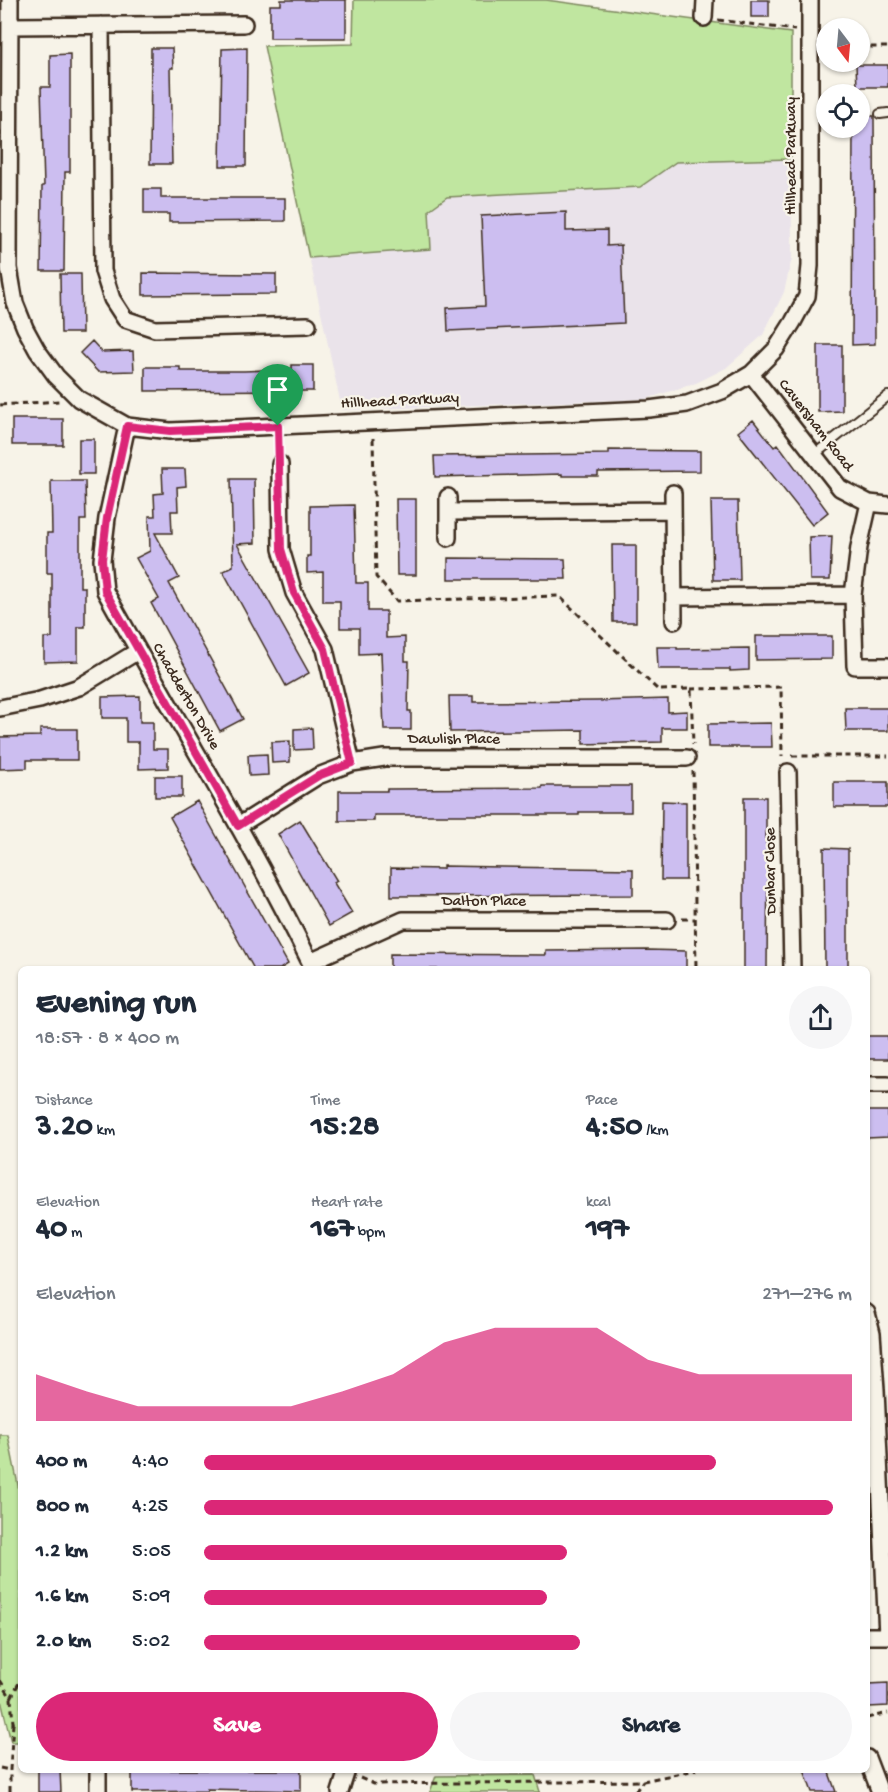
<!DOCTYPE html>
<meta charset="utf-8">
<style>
body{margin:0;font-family:"Gochi Hand",sans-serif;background:#f6f6f7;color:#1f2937;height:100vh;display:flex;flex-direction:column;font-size:22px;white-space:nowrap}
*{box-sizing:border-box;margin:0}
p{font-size:20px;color:#747a83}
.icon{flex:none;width:33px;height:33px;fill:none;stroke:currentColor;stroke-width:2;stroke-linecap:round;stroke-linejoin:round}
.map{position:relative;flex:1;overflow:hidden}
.side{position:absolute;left:18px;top:966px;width:852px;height:807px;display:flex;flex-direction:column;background:#fff;border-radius:9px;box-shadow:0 2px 4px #0004}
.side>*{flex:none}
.needle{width:39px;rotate:164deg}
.fabs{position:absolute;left:816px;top:18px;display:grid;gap:12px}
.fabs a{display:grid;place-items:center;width:54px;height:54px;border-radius:50%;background:#fff;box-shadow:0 2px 4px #0004;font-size:30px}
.pin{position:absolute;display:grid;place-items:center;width:51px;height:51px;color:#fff;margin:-62px -26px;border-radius:50% 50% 50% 0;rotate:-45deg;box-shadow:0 0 6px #0007}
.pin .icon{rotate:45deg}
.round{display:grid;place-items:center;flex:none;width:63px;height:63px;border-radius:32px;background:#f6f6f7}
.headline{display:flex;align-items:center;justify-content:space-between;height:102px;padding:0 18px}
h1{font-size:33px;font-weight:800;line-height:45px}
.figures{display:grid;grid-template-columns:repeat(3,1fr);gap:9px;height:102px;padding:6px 18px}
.figures div{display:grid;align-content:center}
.figures b{font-size:30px;font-weight:800}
.figures small{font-size:16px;font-weight:400}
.figures p{font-size:16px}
.chart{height:168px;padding:12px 18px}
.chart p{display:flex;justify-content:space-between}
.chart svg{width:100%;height:108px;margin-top:6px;fill:#db2777;opacity:.7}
.cta{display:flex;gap:12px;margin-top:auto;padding:12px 18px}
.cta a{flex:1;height:69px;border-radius:36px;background:#db2777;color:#fff;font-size:24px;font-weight:800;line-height:69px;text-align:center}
.cta a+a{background:#f6f6f7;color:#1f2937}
ul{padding:0 18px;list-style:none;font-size:20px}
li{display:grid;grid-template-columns:96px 72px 1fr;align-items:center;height:45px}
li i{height:15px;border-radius:8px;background:#db2777}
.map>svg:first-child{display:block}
.built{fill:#eae3ea}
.green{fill:#c0e6a0;stroke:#7e885f;stroke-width:1.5}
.building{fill:#ccbef0;stroke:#3b2a1e;stroke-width:1.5}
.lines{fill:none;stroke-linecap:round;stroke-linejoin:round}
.lane-casing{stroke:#3b2a1e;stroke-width:12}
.street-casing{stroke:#3b2a1e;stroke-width:20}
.path{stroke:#3b2a1e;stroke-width:3;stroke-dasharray:6 4.5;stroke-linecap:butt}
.lane{stroke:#f7f3e8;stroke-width:8}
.street{stroke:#f7f3e8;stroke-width:15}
.route-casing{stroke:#fff;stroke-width:12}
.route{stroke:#db2777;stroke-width:8}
.labels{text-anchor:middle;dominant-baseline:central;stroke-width:4.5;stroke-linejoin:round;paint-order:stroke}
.street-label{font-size:16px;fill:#3b2a1e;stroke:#f7f3e8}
</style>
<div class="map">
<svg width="888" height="1792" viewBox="0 0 888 1792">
<rect width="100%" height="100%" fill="#f7f3e8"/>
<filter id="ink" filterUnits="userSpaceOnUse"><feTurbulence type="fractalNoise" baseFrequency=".0167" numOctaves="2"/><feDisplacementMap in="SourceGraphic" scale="12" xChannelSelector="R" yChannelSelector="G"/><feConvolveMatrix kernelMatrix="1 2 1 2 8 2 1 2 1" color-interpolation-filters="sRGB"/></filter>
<g filter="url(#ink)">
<path class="built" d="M354,0H546L791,33L792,258L784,292L763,335L726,368L696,383L646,399L342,410L264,46L353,44Z"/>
<path class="green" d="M354,0H546L791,33V159L676,162L640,187L447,197L429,210L431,249L309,258L264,46L353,44Z
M0,1435H8L21,1500V1742H11L0,1696Z
M535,1775L540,1792H430L436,1776Z"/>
<path class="building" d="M281,0H346V38H270V5H281Z
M751,0H769V17H751Z
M151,48H172L173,68H170L172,164H150Z
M247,48L246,166H220L222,49Z
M70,54V172H65L64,271H41L42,186H44L41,87H50V55Z
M856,65H888V87H857Z
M860,116H874L875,344L852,345L853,128H860Z
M144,189H161V198H285V221L169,222V214H144Z
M566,212V231L607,230V246L621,245L624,323L448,331L447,308L485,306L481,216Z
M143,273L276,274V294L143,295Z
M60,274H81L82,333H61Z
M92,341L102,352L133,351L134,371L98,372L80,353Z
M818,345H842V411L818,412Z
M292,365H313V391H292V390L145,391V367H180V371H244L292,369Z
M12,419H63V445H12Z
M753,420L774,447L778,444L828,512L812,525L738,432Z
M79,439H94V474H79Z
M609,450L700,451V471L598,472V476H562V474L435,477L434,456L609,454Z
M162,469H185L186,486L177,487L178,511H171L172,533H155L179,578L169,583L243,719L220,731L151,603L159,599L136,558L150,551L149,516H155L154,494L163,493Z
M231,479H254L255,543L237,544L309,673L286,686L223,571L233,566Z
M51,481H85L86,520H80V587H85V627H78V661L44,662V638H52V573H47V533H52Z
M396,499H416V575H397Z
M711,501H738L740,580H713Z
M354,505L356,583H368V611H386V638L405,637V661H409L408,711H411V730H384L381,653L359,654V628H340V601H323V572L307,573V556H310V506Z
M832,536L830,580H810L809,537Z
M612,545H636V622H613Z
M448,558L565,559L566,579H448Z
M756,636H832V659L756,660Z
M657,647H677V649L749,648V670L730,671V669H658Z
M140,696V722H153V749H168V768L139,769V742H126V718H102V697Z
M449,696H473V702L597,701L668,699V712L687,711V728H662V742L583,744V730L450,732Z
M845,708H888V731H846Z
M771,723L772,747H708V724Z
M312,728L313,749L294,750V729Z
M40,729H77V760H27V768L0,769V737L40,736Z
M290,741V762L272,763L271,742Z
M267,754L268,775L249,776L248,755Z
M155,776H182V797H155Z
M834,782H888V807H834Z
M542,786H631V812H579V815H374V821H339V791H387V789L542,788Z
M744,797H766V843H768L767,969H744Z
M197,801L288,964L280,969H254L170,817Z
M662,801L686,802V880H661Z
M300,820L337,881L334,883L352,913L329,926L278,834Z
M824,848L848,849V969H825Z
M443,866L633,869V895L391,896V868L443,869Z
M648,950L686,951V969H390V954L546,955V951Z
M867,1036H888V1059H867Z
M867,1111H888V1137L867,1138Z
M888,1683V1706L869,1707L868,1684Z
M38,1770H60L61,1792H38Z
M132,1770H301V1791L207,1789V1791L132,1792Z
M804,1770H828L836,1792H812Z"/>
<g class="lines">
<defs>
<path id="lane" d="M880,114L888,113
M815,454L888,396"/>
<path id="street" d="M10,0L9,268L15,303L25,328L37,350L56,376L79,399L127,426L170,431L649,409L687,404L722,391L751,374L776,349L793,322L807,296L810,266V0
M704,18L705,0
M101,25L103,271L112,299L125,319L155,329L308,325
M10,26L244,24
M751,374L840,488L869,503L888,505
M127,426L107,518L102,560L105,591C173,715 248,835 310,962L312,969
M280,464L281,549L294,593L325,649L352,763
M673,493L674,621
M448,497V538
M869,503L859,547L853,595L855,666H888
M448,512L673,510
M674,597L853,595
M0,708L40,700L79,687L138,651
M788,772L792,969
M238,826L318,776L352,763L384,758H687
M310,962L403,920H667
M867,1085H888
M867,1313L872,1333L876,1390L887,1636
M867,1636H888
M867,1758L880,1792
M98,1770V1792
M340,1792L347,1770"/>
</defs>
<use href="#lane" class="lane-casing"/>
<use href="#street" class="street-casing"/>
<path class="path" d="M718,20L795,30
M860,47H888
M0,405L59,401
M373,438L376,577L397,601L559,596L658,690L691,689L693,744
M691,689L781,687L782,756
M792,756H888
M693,771L696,969
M682,919H695
M0,1680L11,1698L13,1723H21
M11,1698L21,1679
M867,1718L888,1713
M0,1768L10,1770
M360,1778L374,1784L643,1781L696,1770
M10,1792V1770L13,1723
M635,1792L643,1781"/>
<use href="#lane" class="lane"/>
<use href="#street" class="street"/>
</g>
</g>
<g class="lines" filter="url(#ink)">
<defs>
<path id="route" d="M127,426L170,431L278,426L281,549L294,593L325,649L352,763L318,776L238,826L105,591L102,560L107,518Z"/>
</defs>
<use href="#route" class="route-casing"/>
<use href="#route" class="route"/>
</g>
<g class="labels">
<g class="street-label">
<text transform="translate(792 156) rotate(-90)">Hillhead Parkway</text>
<text transform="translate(400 402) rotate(-3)">Hillhead Parkway</text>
<text transform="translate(815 426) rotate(52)">Caversham Road</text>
<text transform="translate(185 697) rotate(60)">Chadderton Drive</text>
<text x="454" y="740">Dawlish Place</text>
<text transform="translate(772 871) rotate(-91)">Dunbar Close</text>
<text x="484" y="902">Dalton Place</text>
</g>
</g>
</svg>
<div class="fabs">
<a><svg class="needle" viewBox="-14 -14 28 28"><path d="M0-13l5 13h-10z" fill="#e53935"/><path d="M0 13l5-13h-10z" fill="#747a83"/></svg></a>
<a><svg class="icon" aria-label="locate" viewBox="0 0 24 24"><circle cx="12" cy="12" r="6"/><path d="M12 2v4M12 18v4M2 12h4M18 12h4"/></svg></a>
</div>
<div class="pin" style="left:278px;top:426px;background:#1e9e55"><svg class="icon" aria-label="arrive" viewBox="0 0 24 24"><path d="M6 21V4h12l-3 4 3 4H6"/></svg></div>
<section class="side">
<div class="headline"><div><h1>Evening run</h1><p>18:57 · 8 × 400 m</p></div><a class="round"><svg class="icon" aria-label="share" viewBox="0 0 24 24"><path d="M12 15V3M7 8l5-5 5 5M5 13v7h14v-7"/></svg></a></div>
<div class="figures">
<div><p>Distance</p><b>3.20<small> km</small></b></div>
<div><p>Time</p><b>15:28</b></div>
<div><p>Pace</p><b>4:50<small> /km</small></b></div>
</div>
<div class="figures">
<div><p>Elevation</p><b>40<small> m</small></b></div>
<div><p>Heart rate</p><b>167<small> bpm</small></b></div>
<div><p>kcal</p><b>197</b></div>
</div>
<div class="chart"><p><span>Elevation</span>271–276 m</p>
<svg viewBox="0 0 160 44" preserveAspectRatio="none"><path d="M0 44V25L10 32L20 38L30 38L40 38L50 38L60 32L70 25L80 12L90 6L100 6L110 6L120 19L130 25L140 25L150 25L160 25V44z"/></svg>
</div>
<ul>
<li><b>400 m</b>4:40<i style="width:79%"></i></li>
<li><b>800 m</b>4:25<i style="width:97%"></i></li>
<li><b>1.2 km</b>5:05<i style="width:56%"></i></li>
<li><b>1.6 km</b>5:09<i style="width:53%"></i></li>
<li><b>2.0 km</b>5:02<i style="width:58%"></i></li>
</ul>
<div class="cta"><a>Save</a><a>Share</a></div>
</section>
</div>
